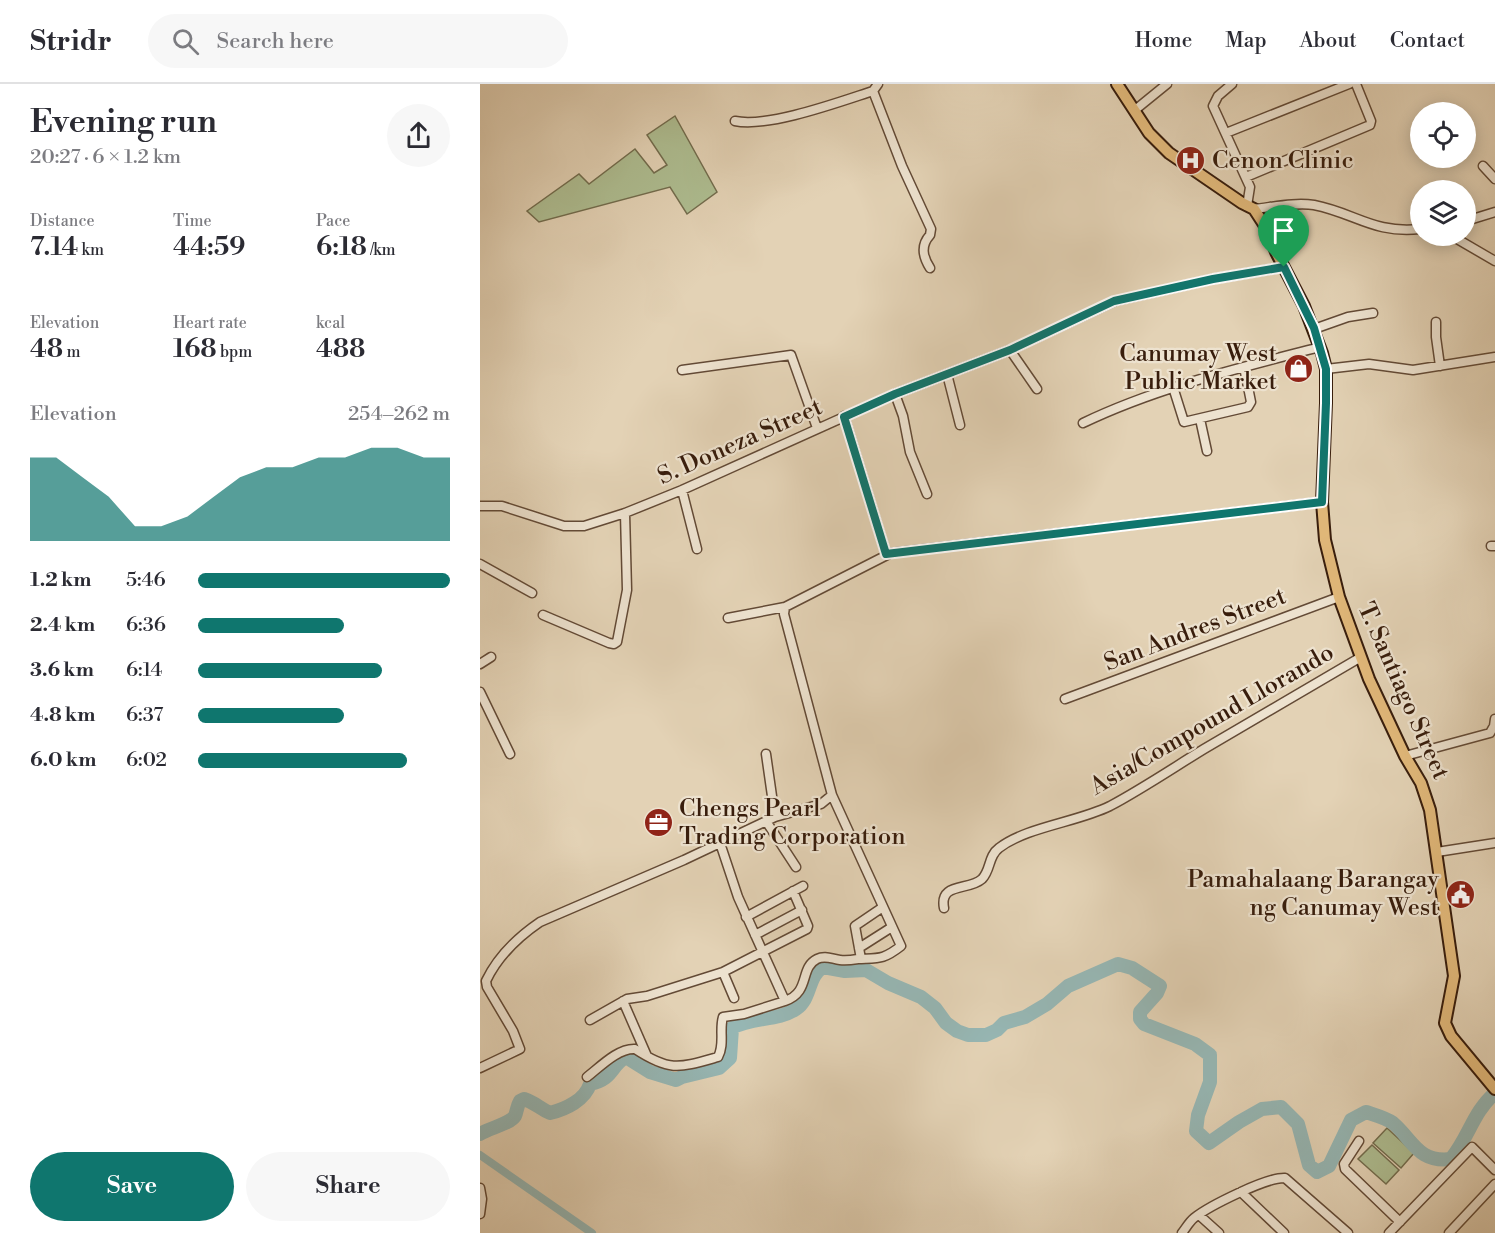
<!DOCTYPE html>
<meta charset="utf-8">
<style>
body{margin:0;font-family:"Libre Bodoni",serif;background:#f7f7f7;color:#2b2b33;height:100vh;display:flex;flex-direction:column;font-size:22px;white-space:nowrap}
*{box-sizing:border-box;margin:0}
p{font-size:20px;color:#7c7c81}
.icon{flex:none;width:33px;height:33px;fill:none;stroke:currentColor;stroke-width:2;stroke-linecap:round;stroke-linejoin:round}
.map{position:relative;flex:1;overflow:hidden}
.details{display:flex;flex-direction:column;background:#fff;width:480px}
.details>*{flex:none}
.controls{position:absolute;left:930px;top:18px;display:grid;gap:12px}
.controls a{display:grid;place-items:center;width:66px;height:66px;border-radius:50%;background:#fff;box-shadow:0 3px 15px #0003;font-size:30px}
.pin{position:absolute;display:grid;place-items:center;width:51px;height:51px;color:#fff;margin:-62px -26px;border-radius:50% 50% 50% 0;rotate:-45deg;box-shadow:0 0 6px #0007}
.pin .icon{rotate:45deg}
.round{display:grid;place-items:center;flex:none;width:63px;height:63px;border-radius:32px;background:#f7f7f7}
.summary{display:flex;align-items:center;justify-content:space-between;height:102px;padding:0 30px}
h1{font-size:33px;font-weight:600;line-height:45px}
.figures{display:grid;grid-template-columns:repeat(3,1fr);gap:9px;height:102px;padding:6px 30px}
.figures div{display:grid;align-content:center}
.figures b{font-size:26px;font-weight:600}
.figures small{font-size:16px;font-weight:400}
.figures p{font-size:16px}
.chart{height:168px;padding:12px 30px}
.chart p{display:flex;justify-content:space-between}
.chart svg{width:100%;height:108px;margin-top:6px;fill:#0f766e;opacity:.7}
.primary-button{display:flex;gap:12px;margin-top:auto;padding:12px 30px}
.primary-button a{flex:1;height:69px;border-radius:36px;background:#0f766e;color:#fff;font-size:24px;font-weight:600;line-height:69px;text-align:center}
.primary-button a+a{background:#f7f7f7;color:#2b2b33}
ul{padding:0 30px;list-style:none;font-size:20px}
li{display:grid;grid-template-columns:96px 72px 1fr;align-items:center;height:45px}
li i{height:15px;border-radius:8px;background:#0f766e}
header{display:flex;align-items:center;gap:36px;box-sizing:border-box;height:84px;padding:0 30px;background:#fff;border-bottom:2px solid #e1e1e2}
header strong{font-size:28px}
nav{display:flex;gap:33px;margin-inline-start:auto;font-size:21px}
.search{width:420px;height:54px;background:#f7f7f7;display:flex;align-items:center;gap:15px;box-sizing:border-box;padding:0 21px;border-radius:33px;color:#7c7c81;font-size:22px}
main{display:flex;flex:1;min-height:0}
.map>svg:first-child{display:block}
.green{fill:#aebd91;stroke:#736d4e;stroke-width:1.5}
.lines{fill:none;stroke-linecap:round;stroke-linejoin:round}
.canal{stroke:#96b6b3;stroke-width:8}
.river{stroke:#96b6b3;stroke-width:14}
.minor-casing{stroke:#634a36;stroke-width:11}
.major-casing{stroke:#381d0c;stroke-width:14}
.minor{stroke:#ede2cf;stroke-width:8}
.major{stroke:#e2b97a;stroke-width:10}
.route-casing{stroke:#fff;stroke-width:12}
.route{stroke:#0f766e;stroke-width:8}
.labels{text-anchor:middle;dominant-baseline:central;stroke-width:4.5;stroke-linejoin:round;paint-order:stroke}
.poi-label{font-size:24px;fill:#381d0c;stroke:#ede2cf;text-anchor:start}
.street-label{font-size:24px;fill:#381d0c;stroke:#ede2cf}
</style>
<header>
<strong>Stridr</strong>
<div class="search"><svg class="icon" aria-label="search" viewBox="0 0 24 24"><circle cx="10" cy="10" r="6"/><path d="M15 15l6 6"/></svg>Search here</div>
<nav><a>Home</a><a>Map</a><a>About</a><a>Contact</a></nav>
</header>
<main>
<section class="details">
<div class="summary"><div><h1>Evening run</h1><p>20:27 · 6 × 1.2 km</p></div><a class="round"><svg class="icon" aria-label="share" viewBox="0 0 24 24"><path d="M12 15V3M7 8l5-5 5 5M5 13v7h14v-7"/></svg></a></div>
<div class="figures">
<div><p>Distance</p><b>7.14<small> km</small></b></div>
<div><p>Time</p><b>44:59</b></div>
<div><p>Pace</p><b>6:18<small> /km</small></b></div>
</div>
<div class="figures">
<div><p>Elevation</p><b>48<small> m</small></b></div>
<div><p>Heart rate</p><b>168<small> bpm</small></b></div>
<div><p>kcal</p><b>488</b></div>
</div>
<div class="chart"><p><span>Elevation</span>254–262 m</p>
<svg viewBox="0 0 160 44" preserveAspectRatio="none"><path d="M0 44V10L10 10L20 18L30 26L40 38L50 38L60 34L70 26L80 18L90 14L100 14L110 10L120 10L130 6L140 6L150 10L160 10V44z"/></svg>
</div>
<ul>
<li><b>1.2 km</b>5:46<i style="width:100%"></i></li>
<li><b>2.4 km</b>6:36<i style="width:58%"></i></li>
<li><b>3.6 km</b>6:14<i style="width:73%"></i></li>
<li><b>4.8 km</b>6:37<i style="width:58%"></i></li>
<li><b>6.0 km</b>6:02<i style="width:83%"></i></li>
</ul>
<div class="primary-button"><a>Save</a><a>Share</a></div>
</section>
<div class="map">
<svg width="1015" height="1149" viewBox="0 0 1015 1149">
<rect width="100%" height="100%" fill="#e3d2b5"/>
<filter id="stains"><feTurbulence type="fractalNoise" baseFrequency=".00333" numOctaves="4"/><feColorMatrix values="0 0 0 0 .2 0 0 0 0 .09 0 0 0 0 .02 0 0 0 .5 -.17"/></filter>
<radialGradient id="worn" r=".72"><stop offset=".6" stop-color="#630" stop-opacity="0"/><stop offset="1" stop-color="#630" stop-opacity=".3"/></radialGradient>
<path class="green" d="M195,32L237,108L207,130L190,103L59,138L47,127L99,90L109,100L155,65L174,89L187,81L167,51Z
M907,1044L934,1069L921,1084L893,1059Z
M892,1061L919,1086L906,1100L878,1075Z"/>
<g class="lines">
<path class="canal" d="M0,1071L112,1149"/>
<path class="river" d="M0,1050C9,1044 30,1040 35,1032C37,1027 37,1022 40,1017L44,1015C56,1019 59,1024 70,1029C86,1025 105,1016 110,1000C134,995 130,982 146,973L170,988L196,996L202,993L239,984L250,974L252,944C271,933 298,937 316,925C332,914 327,893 343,883L365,887L386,886L408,899L441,913L455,924L466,939L477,947L488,951H506L517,946L524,939L545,933L567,920L588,902L638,880L652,884L680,902L677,909L660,928V935L664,940L715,960L730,971V998L718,1031L716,1047L729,1059L759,1038L782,1025L801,1023L818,1040L829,1081L837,1088L849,1082L871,1036L886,1028C895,1031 906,1034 913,1039C933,1056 938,1079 971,1075C989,1053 993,1028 1015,1009"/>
<defs>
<path id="minor" d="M398,0L393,7L422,82L451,145L450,151C440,162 443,173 450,184
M752,0L738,12L733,22L770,103L767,122
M655,26L687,0
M255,37C288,44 359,18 393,7
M746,49L869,0
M1003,82L1015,95
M766,93L890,41L891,37L876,0
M774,125C793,123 815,118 834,121C875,129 894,150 940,145
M986,137L1015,128
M972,152L1015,177
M956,238V253L960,282
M834,245L868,233L893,229
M530,266L557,305
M846,285L889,280L933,286L1015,273
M202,286L311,271L337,344
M467,290L480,341
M693,303L704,338L768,323L771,318L764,283
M415,310L423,332L430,368L447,410
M364,332L406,470
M720,335L727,367
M603,339C678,303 760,284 840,263
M202,406L217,465
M0,422H22L84,442H104L145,429L202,406L415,310L530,266L635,217L733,195L804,183
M1011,462H1015
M0,480L52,509
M63,531L129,559L134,560L137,558L147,506L145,429
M248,534L305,523L411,469L842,418
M0,580L11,573
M0,608L30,670
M585,615L859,513
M286,670L295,733
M925,672L1010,649L1014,642L1015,635
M286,737L316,783
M957,768L1015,759
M464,824C459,798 489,807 502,795C511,786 508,772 519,764C546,743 598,738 630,722C662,705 693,684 724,665C776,634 829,604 881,573
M266,833L323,802
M275,851L322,826
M379,864L412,843
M381,875L375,842L403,823
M243,888L254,914
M143,917L167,972
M305,917C331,908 319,884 337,875C345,871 352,875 360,876C366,877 372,876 378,875C399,874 403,876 421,862L352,711L304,530L305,523
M110,936L147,915L167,912L243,888L327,845L328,842L313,807
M0,984L40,965L33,947L7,903L6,897C18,872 38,853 60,838L204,776L295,733L341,720L352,711
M107,993C120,983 138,964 155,965C190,988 199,984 238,973C245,960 239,946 243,933L264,930L305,917L258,813L240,759
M879,1057L864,1080L865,1085L920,1138
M0,1104L2,1115L0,1130
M761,1108L804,1149
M719,1131L739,1149
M702,1149C706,1144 709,1138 714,1134C729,1122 787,1093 805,1094L868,1149
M909,1149L992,1063L1015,1086
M969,1149L1015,1100"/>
<path id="major" d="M637,0L669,49L689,69L762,119L774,125L787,145L796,168L824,222L842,269L846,285V319L842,418L845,456L859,513L889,595L925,672L941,699L950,726L974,892L965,939L971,952L1015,1005"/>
</defs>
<use href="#minor" class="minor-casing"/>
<use href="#major" class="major-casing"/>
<use href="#minor" class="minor"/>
<use href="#major" class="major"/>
</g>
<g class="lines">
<defs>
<path id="route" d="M804,183L834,244L846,285V319L842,418L406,470L364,333L415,310L530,266L634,217L733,195Z"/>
</defs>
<use href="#route" class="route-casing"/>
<use href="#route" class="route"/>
</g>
<defs>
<symbol id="hospital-disc" viewBox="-11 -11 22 22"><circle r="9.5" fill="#8f2418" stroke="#ede2cf"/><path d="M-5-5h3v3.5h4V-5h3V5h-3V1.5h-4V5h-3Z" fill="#fff"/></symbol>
<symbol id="shop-disc" viewBox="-11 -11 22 22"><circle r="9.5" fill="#8f2418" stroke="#ede2cf"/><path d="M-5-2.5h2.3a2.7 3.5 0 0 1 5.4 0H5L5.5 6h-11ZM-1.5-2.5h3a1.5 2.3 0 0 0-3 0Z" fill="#fff"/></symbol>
<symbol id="office-disc" viewBox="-11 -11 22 22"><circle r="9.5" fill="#8f2418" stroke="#ede2cf"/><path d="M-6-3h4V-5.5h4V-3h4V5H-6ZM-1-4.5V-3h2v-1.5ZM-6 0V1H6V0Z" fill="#fff"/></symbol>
<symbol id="civic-disc" viewBox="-11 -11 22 22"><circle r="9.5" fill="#8f2418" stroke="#ede2cf"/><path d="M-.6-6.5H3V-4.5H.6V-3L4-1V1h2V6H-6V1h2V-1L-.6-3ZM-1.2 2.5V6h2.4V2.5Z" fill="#fff"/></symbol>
</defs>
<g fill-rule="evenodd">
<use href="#hospital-disc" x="694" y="60" width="33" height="33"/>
<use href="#shop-disc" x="802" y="268" width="33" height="33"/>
<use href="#office-disc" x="162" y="722" width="33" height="33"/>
<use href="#civic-disc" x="964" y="794" width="33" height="33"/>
</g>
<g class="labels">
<g class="poi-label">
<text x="732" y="77">Cenon Clinic</text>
<text x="797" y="270" text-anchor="end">Canumay West<tspan x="797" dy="28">Public Market</tspan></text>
<text x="199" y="725">Chengs Pearl<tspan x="199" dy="28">Trading Corporation</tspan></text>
<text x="959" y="796" text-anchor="end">Pamahalaang Barangay<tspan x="959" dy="28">ng Canumay West</tspan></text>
</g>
<g class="street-label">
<text transform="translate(260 358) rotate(-24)">S. Doneza Street</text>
<text transform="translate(715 546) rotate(-21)">San Andres Street</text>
<text transform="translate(923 607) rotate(66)">T. Santiago Street</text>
<text transform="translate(732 636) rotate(-30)">Asia/Compound Llorando</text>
</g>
</g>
<rect width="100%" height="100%" filter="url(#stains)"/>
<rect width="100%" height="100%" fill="url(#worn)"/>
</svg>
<div class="controls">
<a><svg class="icon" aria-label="locate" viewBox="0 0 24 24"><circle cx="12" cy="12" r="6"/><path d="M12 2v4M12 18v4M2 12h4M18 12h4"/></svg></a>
<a><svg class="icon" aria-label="layers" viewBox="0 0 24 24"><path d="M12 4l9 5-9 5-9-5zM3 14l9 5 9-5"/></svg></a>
</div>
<div class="pin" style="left:804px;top:183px;background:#1e9e55"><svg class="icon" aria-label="arrive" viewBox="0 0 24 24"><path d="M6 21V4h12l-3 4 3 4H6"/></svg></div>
</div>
</main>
